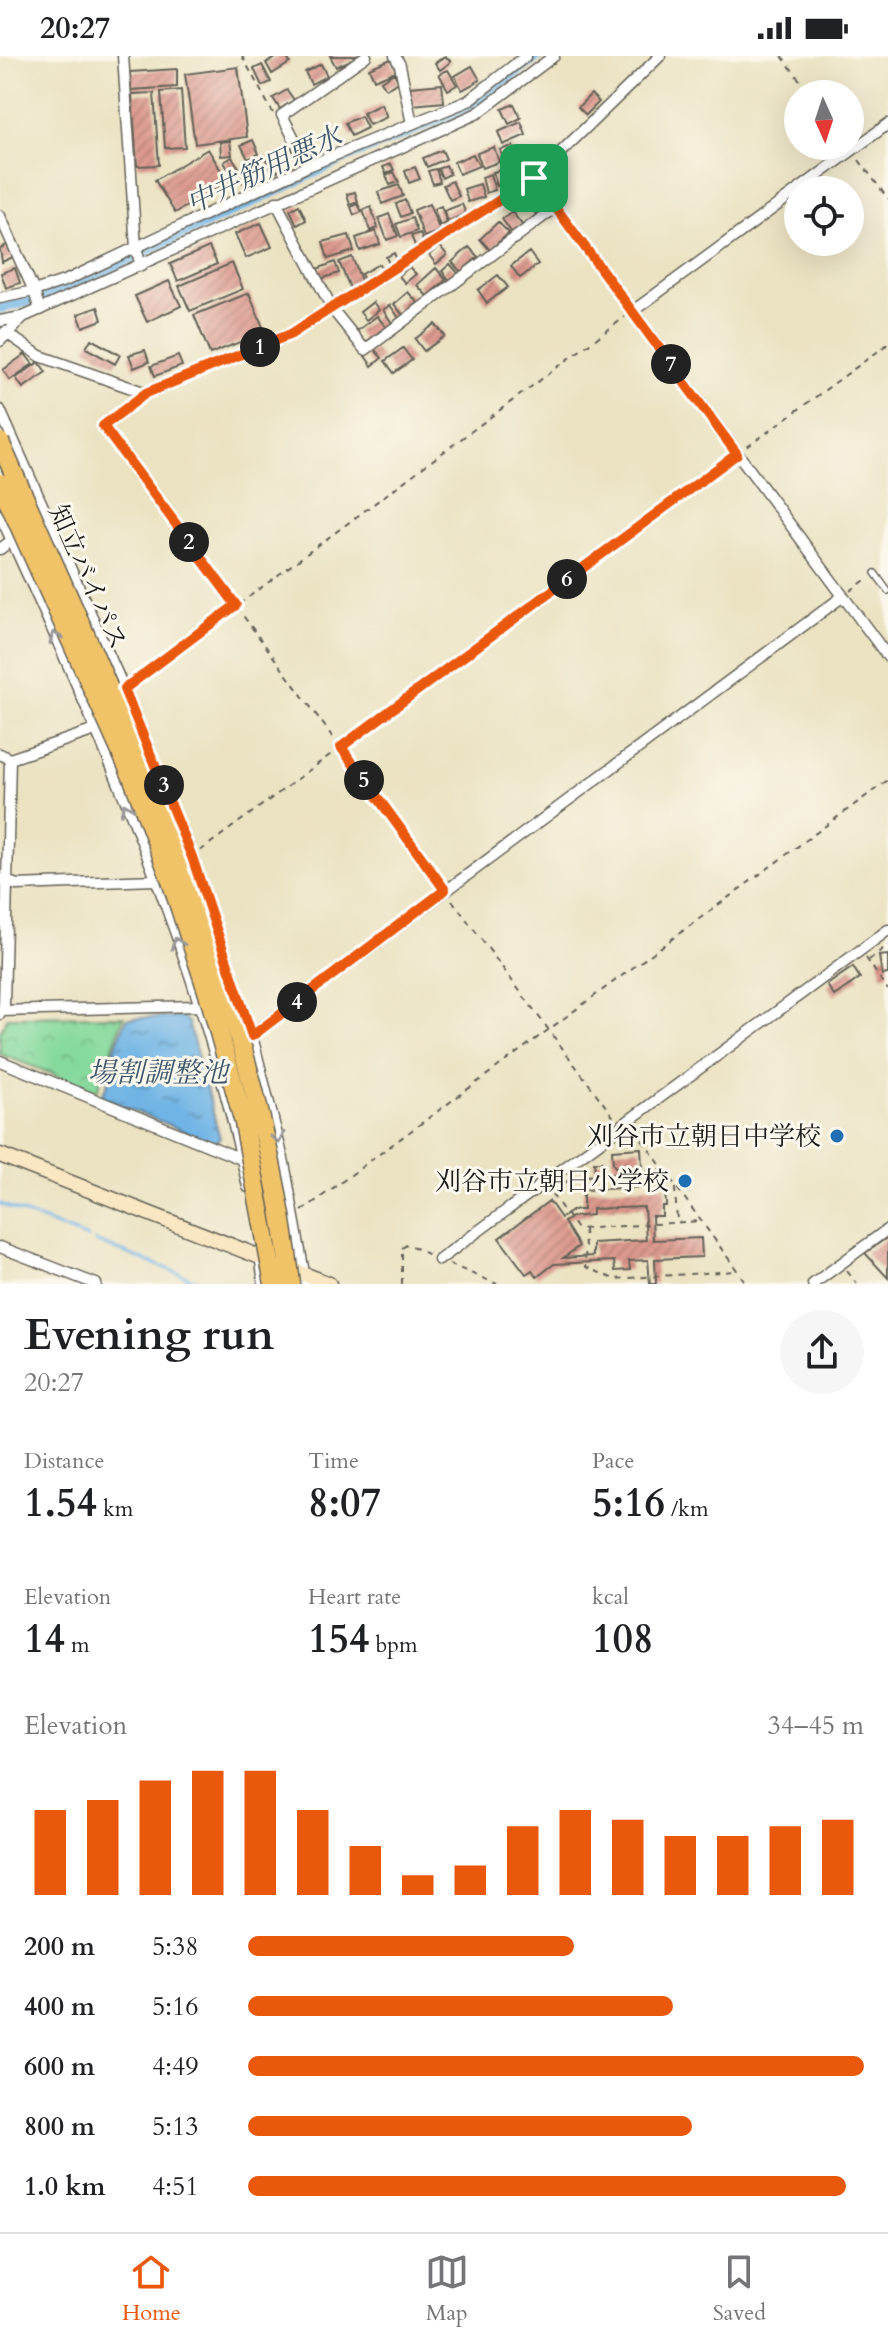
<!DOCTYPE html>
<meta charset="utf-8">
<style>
body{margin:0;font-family:Cardo,"Noto Serif JP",serif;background:#f6f6f6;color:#202124;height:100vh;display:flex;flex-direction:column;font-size:30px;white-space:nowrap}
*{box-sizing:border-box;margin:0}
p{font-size:26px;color:#757577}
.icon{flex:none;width:44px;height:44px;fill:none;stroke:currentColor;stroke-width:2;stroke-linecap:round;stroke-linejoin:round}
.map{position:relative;height:1228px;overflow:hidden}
.panel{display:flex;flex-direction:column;background:#fff;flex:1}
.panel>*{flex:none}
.needle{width:52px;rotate:177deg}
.fabs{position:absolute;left:784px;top:24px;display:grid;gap:16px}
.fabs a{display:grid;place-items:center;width:80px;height:80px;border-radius:50%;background:#fff;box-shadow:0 8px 32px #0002;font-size:40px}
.pin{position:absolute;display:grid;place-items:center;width:68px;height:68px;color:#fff;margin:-34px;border-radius:16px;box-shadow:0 4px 12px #0006}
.km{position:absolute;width:40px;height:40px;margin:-20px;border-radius:50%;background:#222;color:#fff;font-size:22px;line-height:40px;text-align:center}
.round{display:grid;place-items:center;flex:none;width:84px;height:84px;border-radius:42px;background:#f6f6f6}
.head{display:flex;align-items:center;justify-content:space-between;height:136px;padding:0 24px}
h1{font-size:44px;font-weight:700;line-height:60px}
.stats{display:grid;grid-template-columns:repeat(3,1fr);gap:12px;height:136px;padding:8px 24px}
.stats div{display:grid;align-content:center}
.stats b{font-size:40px;font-weight:700}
.stats small{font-size:22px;font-weight:400}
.stats p{font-size:22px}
.chart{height:224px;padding:16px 24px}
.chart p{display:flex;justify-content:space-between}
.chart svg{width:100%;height:144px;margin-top:8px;stroke:#ea580c;stroke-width:6}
ul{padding:0 24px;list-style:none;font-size:26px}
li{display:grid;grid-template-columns:128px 96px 1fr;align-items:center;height:60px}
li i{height:20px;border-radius:10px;background:#ea580c}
.status{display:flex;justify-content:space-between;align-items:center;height:56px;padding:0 40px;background:#fff;direction:ltr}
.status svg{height:22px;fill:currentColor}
.tab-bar{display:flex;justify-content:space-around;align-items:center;height:112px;border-top:2px solid #e0e0e0;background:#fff;font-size:22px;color:#757577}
.tab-bar a{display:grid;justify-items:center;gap:4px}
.tab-bar .current{color:#ea580c}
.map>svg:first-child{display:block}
.park{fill:url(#park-crowns);stroke:#507a5c;stroke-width:2}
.water{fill:url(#water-ripples);stroke:#466880;stroke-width:2}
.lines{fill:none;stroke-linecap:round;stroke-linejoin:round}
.stream{stroke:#6fb4e5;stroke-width:3}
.canal{stroke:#6fb4e5;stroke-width:11}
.building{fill:url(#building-hatch);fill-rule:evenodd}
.lane-casing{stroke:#646156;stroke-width:8}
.street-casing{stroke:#646156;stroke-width:13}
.secondary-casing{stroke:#646156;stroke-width:17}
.path{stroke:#646156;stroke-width:2;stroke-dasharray:6 6;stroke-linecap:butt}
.lane{stroke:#fff;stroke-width:5}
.street{stroke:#fff;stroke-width:10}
.secondary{stroke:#f9e7c3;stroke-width:14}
.highway-bridge-casing{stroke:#646156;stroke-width:21;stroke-linecap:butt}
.highway-bridge{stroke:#f0c369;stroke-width:18}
.oneway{stroke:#999}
.route-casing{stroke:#fff;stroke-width:16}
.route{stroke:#ea580c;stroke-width:10}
.poi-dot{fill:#1f6fb2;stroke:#fbf7ec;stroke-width:3}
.labels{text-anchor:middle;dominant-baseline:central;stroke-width:6;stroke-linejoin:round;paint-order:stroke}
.street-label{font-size:26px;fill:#1c1c1c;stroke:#fbf7ec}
.poi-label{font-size:26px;fill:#1c1c1c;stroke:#fbf7ec;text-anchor:end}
.water-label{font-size:28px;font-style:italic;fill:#3d596c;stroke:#fbf7ec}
</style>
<div class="status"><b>20:27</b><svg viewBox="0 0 49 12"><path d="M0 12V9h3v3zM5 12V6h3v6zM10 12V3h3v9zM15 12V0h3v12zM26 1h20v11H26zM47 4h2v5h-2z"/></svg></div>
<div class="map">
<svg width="888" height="1228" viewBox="0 0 888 1228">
<defs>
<pattern id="park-crowns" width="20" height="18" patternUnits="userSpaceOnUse" patternTransform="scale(2)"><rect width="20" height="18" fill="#85d99b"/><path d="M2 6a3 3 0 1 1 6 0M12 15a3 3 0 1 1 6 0" fill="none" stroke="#72ba85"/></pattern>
<pattern id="water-ripples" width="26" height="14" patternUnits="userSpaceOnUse" patternTransform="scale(2)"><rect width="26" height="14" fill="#6fb4e5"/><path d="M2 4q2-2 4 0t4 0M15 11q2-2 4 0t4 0" fill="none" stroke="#5a92b9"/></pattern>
<pattern id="building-hatch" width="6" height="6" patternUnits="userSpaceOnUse" patternTransform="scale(2)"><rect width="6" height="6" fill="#db988c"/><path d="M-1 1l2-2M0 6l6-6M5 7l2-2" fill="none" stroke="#bb8278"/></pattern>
</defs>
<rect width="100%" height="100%" fill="#fbf7ec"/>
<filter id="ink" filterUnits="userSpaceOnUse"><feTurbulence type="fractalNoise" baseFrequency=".0125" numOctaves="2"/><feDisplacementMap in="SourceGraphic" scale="16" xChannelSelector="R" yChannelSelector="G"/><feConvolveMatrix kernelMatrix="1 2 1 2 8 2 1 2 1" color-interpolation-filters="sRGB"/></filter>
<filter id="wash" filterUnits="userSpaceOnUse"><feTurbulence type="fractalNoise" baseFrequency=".006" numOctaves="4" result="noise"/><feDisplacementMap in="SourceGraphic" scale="32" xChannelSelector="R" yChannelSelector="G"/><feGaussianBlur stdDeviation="1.8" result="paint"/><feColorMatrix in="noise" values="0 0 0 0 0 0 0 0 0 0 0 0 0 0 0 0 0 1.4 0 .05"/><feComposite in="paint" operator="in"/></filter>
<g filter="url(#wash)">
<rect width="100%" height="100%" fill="#ebe2c1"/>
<path class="park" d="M124,960L97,1035L0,998V977L7,961Z"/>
<path class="water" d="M182,961L188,966L220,1082L214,1087L101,1042L115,1010L109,1007L127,962Z"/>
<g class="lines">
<path class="stream" d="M0,1148L88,1182
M95,1185L206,1228"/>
<path class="canal" d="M0,252L39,243L73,230L351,99L470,52L537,0"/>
</g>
<g id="blocks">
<path class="building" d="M279,0H286L290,7L272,18L266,7Z
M330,0H359L336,11Z
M445,0L451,6L440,14L435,7Z
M391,3L396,15L374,24L369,12Z
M321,8L327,20L311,28L305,16Z
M262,9L271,26L262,30L254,13Z
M472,10L480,24L462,34L455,20Z
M238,11L247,81L195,88L185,18Z
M177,13V31L131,34L130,16Z
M448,14L457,29L448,34L439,18Z
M394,17L399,26L386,33L381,25Z
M442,28L444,46L412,49L410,31Z
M181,34L185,91L165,92L161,36Z
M287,34L294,44L280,53L273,42Z
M154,37L159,109L137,110L132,38Z
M591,38L599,46L586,59L578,51Z
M381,48L387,61L369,69L363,57Z
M514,48L521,62L509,68L502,53Z
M361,60L367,72L351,80L345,67Z
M521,66L526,79L503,89L498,76Z
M253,84L259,98L248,103L241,89Z
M230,85L232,99L221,100L220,86Z
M513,90L516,99L503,103L500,94Z
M494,91L499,106L482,112L477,97Z
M292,92L298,106L273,117L266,103Z
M208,93L228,126L175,157L155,124Z
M442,94L446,103L427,111L423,102Z
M473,98L479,110L459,118L454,106Z
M232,101L240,113L231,118L224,106Z
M530,102L533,115L516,119L512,106Z
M391,108L394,114L386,118L383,111Z
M446,109L450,118L442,122L438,113Z
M415,111L420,123L409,127L405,115Z
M260,112L264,121L245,130L241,122Z
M436,113L440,126L433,128L428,115Z
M505,113L509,127L497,130L493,116Z
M394,116L399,126L390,129L386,119Z
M490,118L495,134L486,137L482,121Z
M452,125L459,140L450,144L443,129Z
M480,128L484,141L468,146L464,133Z
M399,129L403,140L382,148L378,136Z
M531,135L546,152L537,159L522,143Z
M355,136L358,146L350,149L347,138Z
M405,144L410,157L401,161L396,148Z
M358,148L362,156L354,159L351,151Z
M429,148L440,175L424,181L414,154Z
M462,148L466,158L448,165L444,155Z
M299,149L306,164L297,169L290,154Z
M441,150L447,167L440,170L434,153Z
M371,151L378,172L370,175L363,154Z
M512,156L523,170L512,177L502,163Z
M389,158L398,180L387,184L379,162Z
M412,162L417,175L401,181L396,168Z
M498,166L509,177L490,194L480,183Z
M261,167L272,191L246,202L235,178Z
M376,175L380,188L360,195L356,182Z
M420,177L424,188L416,192L411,180Z
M349,179L354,195L328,203L323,186Z
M7,189L13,201L2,206L0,193Z
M440,190L447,199L436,208L429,199Z
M209,191L217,208L178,225L170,208Z
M469,191L478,201L461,216L452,206Z
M529,196L538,208L520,222L511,210Z
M394,197L397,204L389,208L386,201Z
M352,201L362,227L350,232L339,206Z
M335,206L339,217L321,223L317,213Z
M232,207L243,233L190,255L179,230Z
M379,208L384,217L365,226L361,218Z
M450,208L460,219L451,226L442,215Z
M409,211L416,218L405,227L399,220Z
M15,212L20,227L6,232L1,217Z
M436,212L446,224L427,240L417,229Z
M498,219L508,231L487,247L478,234Z
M169,225L181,250L147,266L135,240Z
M408,236L418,247L403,259L394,248Z
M249,237L265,276L210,298L194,259Z
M373,246L379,254L366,264L360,256Z
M390,249L399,262L392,267L383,254Z
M98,251L102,264L83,271L78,258Z
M377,260L386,271L365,287L357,275Z
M435,268L445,280L424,295L415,283Z
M91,283L120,299L115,308L86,292Z
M403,292L412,304L394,317L385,305Z
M374,293L382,302L372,310L365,300Z
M145,294L149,306L134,312L129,299Z
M25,298L33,308L10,324L3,314Z
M178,300L182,310L155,320L151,310Z
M39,306L46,316L23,332L16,322Z
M888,899V918L882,919L879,900Z
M853,911L860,922L834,940L827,929Z
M641,1092L642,1111H615L613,1108L612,1094Z
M594,1106H602L603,1114H595Z
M665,1130L666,1150H662V1160H652L653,1184L701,1182L702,1201L655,1203L656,1228H650L648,1204L629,1205L630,1214L615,1215L614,1205L554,1208L537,1221L532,1214L526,1218L499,1182L549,1145L561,1162L573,1154H583V1134ZM644,1151L646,1184L593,1187V1200L563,1202L579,1190L564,1166L572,1161L592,1159V1153Z
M888,1181V1222L865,1197Z"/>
</g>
</g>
<g filter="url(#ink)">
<use href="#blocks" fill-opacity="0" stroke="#646156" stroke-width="2"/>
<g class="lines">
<defs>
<path id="lane" d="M875,517L888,535"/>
<path id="street" d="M123,0L136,192L141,210
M395,0L400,9L412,68
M660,0L534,122L888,601
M308,110L282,59L366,0
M798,134L888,68
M276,146L333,254L365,294L556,151
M0,160L34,235L67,224L308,110L468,45L526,0
M0,242L34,235L40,254
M633,255L798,134
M0,265L22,261
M5,276L40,300L146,337L291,278L534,122
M0,285L23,261L478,57L554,0
M0,354L124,633L192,801L252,980L284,1107L306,1228
M0,459C100,674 199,899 248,1131
M0,493L15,482
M0,698L10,703L4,949L0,958
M10,703L95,674
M0,823L17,829L155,824
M0,955L198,950
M249,981L842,541
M0,1005L239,1102
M0,1191L96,1228
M260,1198L264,1228
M439,1204L888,874
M813,1228L888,1173"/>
<path id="secondary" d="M0,1099L329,1228"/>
</defs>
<use href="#lane" class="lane-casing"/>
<use href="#street" class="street-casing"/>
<use href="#secondary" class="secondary-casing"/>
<path class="path" d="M242,0L273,57
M782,0L810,38
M859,104L888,143
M134,346L103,370L439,825
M747,391L888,288
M850,535L868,522
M133,627L625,261
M200,795L729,404
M452,844L615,1063
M866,902L888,934
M869,904L888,889
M635,1074L747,1228
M664,1114L573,1121L551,1137L577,1173L701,1165
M675,1132L677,1165
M302,1155L888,724
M584,1173L586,1211L614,1223L735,1215
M449,1208L497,1228
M847,1215L857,1228
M402,1228V1192L408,1188L429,1199"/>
<use href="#lane" class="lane"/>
<use href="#street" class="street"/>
<use href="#secondary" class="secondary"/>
<defs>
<path id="highway-bridge" d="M0,386C118,656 256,931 291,1228
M0,427L133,723L169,819L210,944L244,1067L274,1228"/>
</defs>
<use href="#highway-bridge" class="highway-bridge-casing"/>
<use href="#highway-bridge" class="highway-bridge"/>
</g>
<defs><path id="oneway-chevron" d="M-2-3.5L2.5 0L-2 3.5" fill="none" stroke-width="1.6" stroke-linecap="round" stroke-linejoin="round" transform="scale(2)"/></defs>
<g class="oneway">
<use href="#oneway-chevron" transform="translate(55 581) rotate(-114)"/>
<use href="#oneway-chevron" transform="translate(126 752) rotate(-112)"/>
<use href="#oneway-chevron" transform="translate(177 887) rotate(-109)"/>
<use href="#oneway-chevron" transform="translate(278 1082) rotate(77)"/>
</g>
</g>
<g class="lines" filter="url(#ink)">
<defs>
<path id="route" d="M534,122L737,398L341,691L445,834L252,980L192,801L124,633L236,549L103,370L146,337L291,278Z"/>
</defs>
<use href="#route" class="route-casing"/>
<use href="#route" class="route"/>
</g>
<g class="poi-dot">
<circle cx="837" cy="1080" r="8"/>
<circle cx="685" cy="1125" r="8"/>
</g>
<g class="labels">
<g class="street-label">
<text transform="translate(88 521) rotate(66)">知立バイパス</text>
</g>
<g class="poi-label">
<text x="821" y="1080">刈谷市立朝日中学校</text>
<text x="669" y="1125">刈谷市立朝日小学校</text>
</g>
<g class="water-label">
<text transform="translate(264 114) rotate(-25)">中井筋用悪水</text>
<text x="158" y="1017">場割調整池</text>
</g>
</g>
</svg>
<div class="fabs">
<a><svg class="needle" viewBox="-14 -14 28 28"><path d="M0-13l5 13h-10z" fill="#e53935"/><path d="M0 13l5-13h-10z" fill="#757577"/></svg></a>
<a><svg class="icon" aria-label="locate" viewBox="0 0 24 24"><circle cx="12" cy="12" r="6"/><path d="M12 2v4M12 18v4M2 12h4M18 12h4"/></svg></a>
</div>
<div class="pin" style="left:534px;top:122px;background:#1e9e55"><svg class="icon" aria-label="arrive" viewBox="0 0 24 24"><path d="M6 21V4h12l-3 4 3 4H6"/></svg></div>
<b class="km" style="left:260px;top:291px">1</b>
<b class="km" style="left:189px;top:486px">2</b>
<b class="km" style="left:164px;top:729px">3</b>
<b class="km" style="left:297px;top:946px">4</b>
<b class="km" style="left:364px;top:724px">5</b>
<b class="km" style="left:567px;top:523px">6</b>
<b class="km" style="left:671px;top:308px">7</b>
</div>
<section class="panel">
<div class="head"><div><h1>Evening run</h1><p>20:27</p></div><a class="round"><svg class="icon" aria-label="share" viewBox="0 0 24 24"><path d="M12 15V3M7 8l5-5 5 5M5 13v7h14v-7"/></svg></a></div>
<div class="stats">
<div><p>Distance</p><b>1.54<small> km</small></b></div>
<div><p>Time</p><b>8:07</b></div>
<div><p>Pace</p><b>5:16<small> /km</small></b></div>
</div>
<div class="stats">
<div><p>Elevation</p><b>14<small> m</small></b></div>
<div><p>Heart rate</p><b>154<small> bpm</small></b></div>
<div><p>kcal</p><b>108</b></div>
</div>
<div class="chart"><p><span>Elevation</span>34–45 m</p>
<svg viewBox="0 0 160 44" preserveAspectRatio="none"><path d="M5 44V18M15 44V15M25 44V9M35 44V6M45 44V6M55 44V18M65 44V29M75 44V38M85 44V35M95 44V23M105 44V18M115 44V21M125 44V26M135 44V26M145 44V23M155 44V21"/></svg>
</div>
<ul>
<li><b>200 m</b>5:38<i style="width:53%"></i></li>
<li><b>400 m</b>5:16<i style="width:69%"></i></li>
<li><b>600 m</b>4:49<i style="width:100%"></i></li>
<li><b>800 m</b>5:13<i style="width:72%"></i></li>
<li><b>1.0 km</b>4:51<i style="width:97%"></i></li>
</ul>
</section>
<nav class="tab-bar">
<a class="current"><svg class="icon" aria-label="home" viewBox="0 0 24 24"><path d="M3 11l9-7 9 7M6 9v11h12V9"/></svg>Home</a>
<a><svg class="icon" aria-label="map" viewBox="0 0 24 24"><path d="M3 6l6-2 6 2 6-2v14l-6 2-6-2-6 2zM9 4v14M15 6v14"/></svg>Map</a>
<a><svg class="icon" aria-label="saved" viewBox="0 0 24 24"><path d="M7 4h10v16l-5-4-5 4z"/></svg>Saved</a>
</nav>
